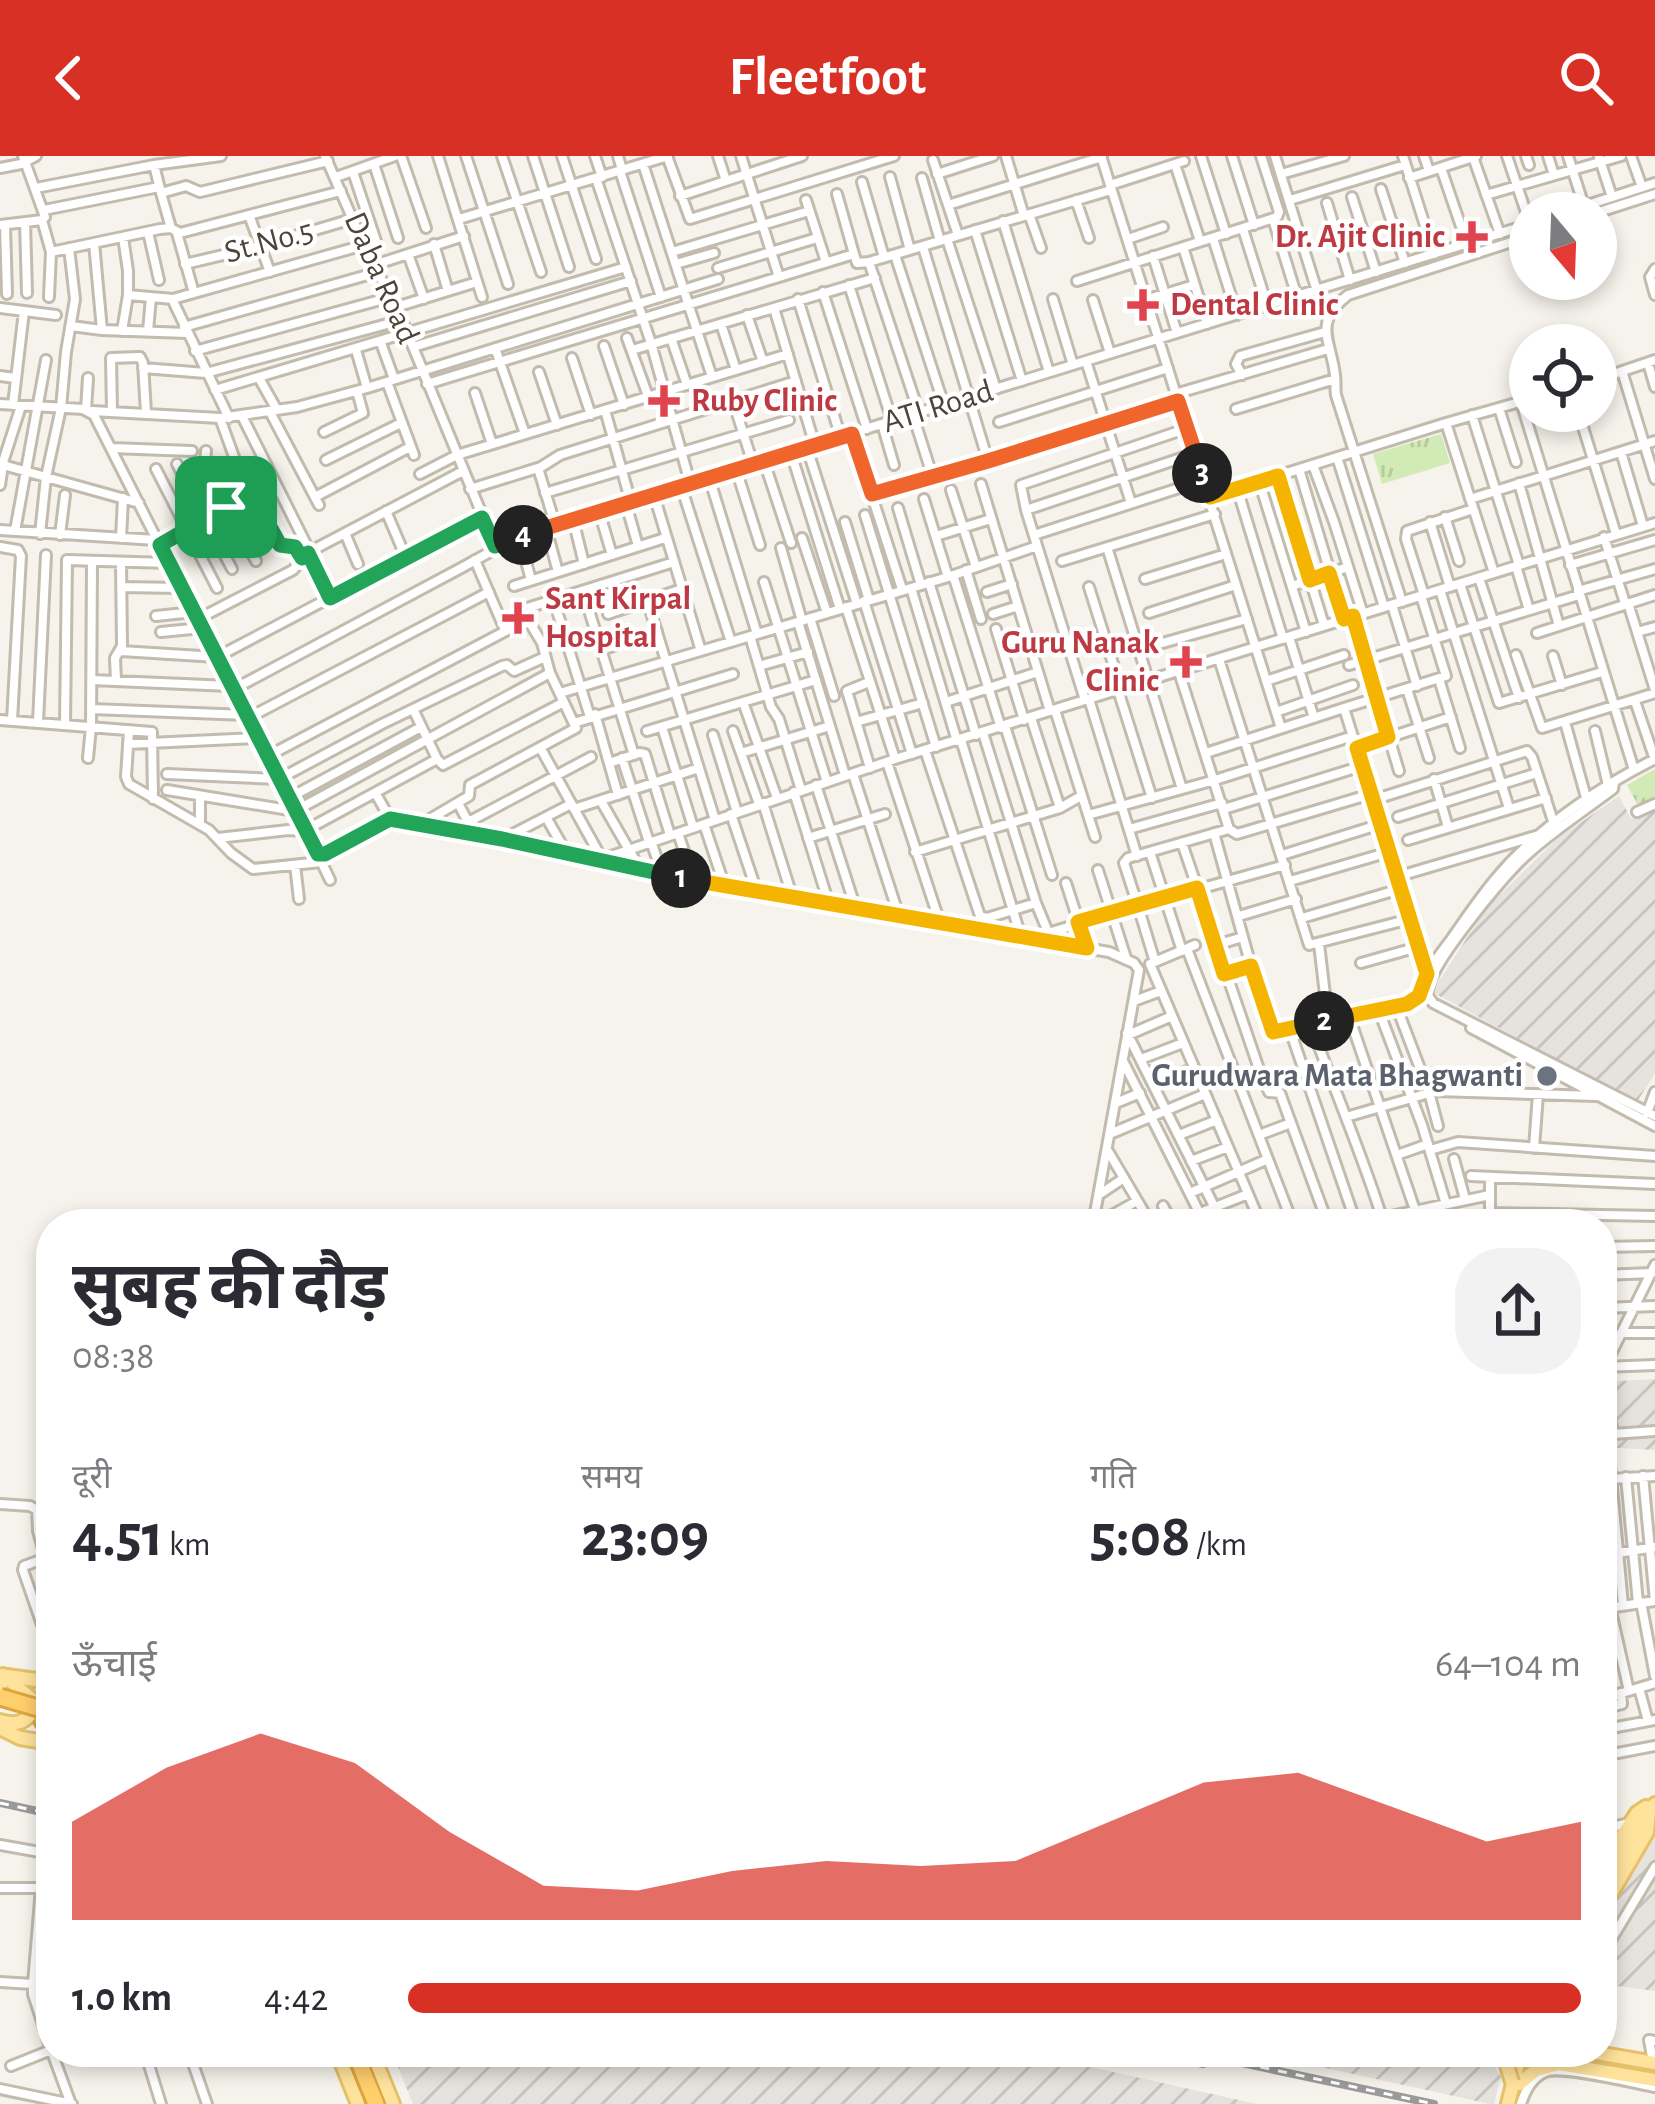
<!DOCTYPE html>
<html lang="hi">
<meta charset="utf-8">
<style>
body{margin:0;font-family:"Alegreya Sans","Noto Sans Devanagari",sans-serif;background:#f2f2f3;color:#2b2b33;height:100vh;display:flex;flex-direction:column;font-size:45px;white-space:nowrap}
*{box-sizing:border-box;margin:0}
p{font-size:39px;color:#7c7c81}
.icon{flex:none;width:66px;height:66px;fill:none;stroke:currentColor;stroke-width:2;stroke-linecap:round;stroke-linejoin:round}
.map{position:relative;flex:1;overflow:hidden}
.details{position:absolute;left:36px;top:1053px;width:1581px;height:858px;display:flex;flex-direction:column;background:#fff;border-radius:48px;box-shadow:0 6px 18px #0003}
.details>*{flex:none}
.needle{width:78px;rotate:161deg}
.controls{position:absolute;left:1509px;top:36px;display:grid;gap:24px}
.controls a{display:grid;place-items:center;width:108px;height:108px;border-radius:50%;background:#fff;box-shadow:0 6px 18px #0003;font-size:60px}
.pin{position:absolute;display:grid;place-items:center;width:102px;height:102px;color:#fff;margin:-51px;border-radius:24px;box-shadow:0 6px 18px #0006}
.km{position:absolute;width:60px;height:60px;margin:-30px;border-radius:50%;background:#222;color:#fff;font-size:33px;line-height:60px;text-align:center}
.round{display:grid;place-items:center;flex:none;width:126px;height:126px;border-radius:48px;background:#f2f2f3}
.overview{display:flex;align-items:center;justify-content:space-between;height:204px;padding:0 36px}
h1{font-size:66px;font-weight:700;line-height:90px}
.figures{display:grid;grid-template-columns:repeat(3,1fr);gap:18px;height:204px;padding:12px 36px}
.figures div{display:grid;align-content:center}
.figures b{font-size:60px;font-weight:700}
.figures small{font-size:33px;font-weight:400}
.figures p{font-size:33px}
.chart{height:336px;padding:24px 36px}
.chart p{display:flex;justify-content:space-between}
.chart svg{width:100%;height:216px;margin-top:12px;fill:#d93025;opacity:.7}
ul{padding:0 36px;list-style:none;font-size:39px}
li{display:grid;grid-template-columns:192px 144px 1fr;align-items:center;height:90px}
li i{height:30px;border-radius:15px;background:#d93025}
header{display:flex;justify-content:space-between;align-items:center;height:156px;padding:0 36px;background:#d93025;color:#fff;font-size:54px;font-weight:700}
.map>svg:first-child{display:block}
.industrial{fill:url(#industrial-furrows)}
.grass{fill:url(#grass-tufts)}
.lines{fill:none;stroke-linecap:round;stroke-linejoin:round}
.minor-casing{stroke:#c2bbae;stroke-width:14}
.major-casing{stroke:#e6c16a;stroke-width:18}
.highway-casing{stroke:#e0a43c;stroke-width:21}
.minor{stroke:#fff;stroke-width:8}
.major{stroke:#ffe39c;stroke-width:12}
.highway{stroke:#ffcf6e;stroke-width:15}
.rail-casing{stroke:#9a9a9a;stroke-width:8}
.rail{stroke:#fff;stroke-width:3;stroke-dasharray:9;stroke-linecap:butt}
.major-bridge-casing{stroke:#e6c16a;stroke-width:18;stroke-linecap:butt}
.highway-bridge-casing{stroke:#e0a43c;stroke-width:21;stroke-linecap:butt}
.major-bridge{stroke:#ffe39c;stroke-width:12}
.highway-bridge{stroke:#ffcf6e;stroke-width:15}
.split-1-casing{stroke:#fff;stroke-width:24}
.split-2-casing{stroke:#fff;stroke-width:24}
.split-3-casing{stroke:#fff;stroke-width:24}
.split-4-casing{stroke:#fff;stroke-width:24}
.split-5-casing{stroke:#fff;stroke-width:24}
.split-1{stroke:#22a559;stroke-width:15}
.split-2{stroke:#f5b400;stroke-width:15}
.split-3{stroke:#f5b400;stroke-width:15}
.split-4{stroke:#f0652b;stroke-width:15}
.split-5{stroke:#22a559;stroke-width:15}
.health-dot{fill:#e0444e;stroke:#fff;stroke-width:4.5}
.worship-dot{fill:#6b7280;stroke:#fff;stroke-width:4.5}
.labels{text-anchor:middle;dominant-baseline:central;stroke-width:9;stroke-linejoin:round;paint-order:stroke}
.health-label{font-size:33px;font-weight:bold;fill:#be3a42;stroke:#fff;text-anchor:start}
.street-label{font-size:33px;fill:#4b4439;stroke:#fff}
.worship-label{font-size:33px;font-weight:bold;fill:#5b616d;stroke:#fff;text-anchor:end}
</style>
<header><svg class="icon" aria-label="back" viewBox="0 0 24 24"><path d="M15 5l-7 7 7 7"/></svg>Fleetfoot<svg class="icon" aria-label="search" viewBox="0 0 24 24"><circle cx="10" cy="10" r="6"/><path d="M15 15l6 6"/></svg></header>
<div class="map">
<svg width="1655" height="1948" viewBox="0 0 1655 1948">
<defs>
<pattern id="industrial-furrows" width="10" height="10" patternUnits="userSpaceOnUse" patternTransform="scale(3)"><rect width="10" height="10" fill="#e6e2dd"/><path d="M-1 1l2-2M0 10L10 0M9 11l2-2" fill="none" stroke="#c7c3be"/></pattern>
<pattern id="grass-tufts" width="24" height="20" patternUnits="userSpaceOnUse" patternTransform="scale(3)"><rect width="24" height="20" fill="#d2eab5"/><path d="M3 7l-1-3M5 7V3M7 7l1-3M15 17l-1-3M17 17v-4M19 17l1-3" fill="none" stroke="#b6ca9c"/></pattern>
</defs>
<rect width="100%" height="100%" fill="#f6f3ec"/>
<path class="industrial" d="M1619,640L1631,663L1655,654V917L1637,946L1432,836L1486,752L1557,683Z
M1655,1223V1294L1602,1291V1226Z
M1655,1678V1835L1602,1828V1761Z
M392,1896H1023L1257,1948H413Z
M1253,1896H1438L1494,1909L1501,1921L1494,1948H1490Z"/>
<path class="grass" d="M1441,278L1450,307L1382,328L1373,298Z
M1655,613V645L1639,651L1627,629Z"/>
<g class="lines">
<defs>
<path id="minor" d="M325,0L364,89L402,164L495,390
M401,0L426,72
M438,0L482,141
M466,0L508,128
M502,0L541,116
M533,0L569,111
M562,0L596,103
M595,0L602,21
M618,0L622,14
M667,0L690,63L894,0
M718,0L726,25
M1006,0L1024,60
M1101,0L1281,572
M1201,0L1226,78
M1232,0L1254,69
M1275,0L1317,135
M1403,0L1434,98
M1424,0L1429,15
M1526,0L1529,9
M1548,0L1554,19
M1568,0L1584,50
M1631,0L1642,31
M1473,1L1500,78
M1599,1L1612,41
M933,4L958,79
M374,8L398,82
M643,8L712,221
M1175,8L1200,85
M154,9L161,37L186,30L200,36L328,5
M0,12L21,8L36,0
M1441,12L1467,88
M620,15L661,141
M353,16L377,88
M937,18L993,0
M1281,18L1344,0
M336,21L395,0
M890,21L910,94
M596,22L651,187L690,327
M922,22L940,85
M1409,22L1476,0
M862,26L884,101
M1110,29L1184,5
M36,32L154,9L221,0
M1381,33L1405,107
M161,37L171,72
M837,38L854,98
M1486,39L1621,0
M680,40L802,0
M1352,41L1376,116
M806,44L826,106
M1076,44L1089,82
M1290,44L1405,9
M1327,47L1350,124
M948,49L1102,1
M44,54L159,31
M1563,57L1655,27
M1596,57L1655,38
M1029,58L1041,92
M249,59L270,116
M459,63L668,0
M1273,63L1297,141
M42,64L51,96L160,73L171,72L180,77L341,35
M1003,65L1049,216
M25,66L27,137
M0,69L42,64L45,61L23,0
M5,69L7,138
M1243,73L1267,149
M975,74L1022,225
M148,76L159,124
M177,77L194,137L364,89
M1213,82L1237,159
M947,83L996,233
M1128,83L1163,71
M94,87L102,174L188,177
M434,88L448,135
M923,91L988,305
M1183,91L1207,168
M672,96L809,55
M408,98L424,143
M895,99L944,249
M1153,100L1177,177
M869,106L919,257
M185,108L261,90L352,63
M676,108L714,97
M374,109L464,80
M718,112L817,82
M1655,113L1650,121L1655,139
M779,121L854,98L857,107L869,106L1111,34
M1077,125L1277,61L1279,56L1261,0
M849,129L892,265
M823,136L867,273
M194,137L173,143L174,147L229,262
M128,139L173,143
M49,141L51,96
M798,143L841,282
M1053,143L1073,209
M1148,143L1194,129
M1093,144L1110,197
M396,151L477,126
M0,152L56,159
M774,152L815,290
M747,159L763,206
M721,168L736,214
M71,170L102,174
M184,171L378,116
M122,175L128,139V115L123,81
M148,175L151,141
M627,182L648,240
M671,182L687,229
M381,187L394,223
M604,190L624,249
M413,191L631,125
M495,192L525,278
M356,194L367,232
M632,194L875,122
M195,195L391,141
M572,202L591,259
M1086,205L1131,347
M1648,207L1655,231
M143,212L206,217L402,164
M1622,215L1655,323
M539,216L557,269
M1242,219L1236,208L1240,200L1325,176
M0,220L15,222
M259,222L277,254
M1596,224L1655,204
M387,226L414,299
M427,228L779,121L741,0
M215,234L626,111
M475,237L492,288
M1175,238L1328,193
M733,245L753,308
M1521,246L1634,614
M0,248L83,253L94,259L304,675L316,697L321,699L390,663L602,703L895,603L1655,367
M13,249L24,155
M1499,252L1516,306
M1236,253L1335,223
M86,254L88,222
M605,254L631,347
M92,255L220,262L297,251L367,232L718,123
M112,255L111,202L140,201L143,207L146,257
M1578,255L1616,378
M270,256L319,349
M913,259L933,322
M1472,259L1519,409
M242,260L310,396
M220,262L238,312L277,384L282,391H295L301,402
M999,266L1168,212
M1446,267L1494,417
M882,268L894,309
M324,276L363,257L357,235
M852,278L902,433
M112,292L192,295
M807,292L857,448
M206,295L205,306L208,318L256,405
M1621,296L1643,370
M791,297L840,453
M1337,301L1384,451
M326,304L401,267
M764,305L791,387
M177,308L232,413
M3,309L139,347
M1313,309L1334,366L1363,458
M538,312L555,368
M156,313L217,432
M736,313L760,389
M1299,313L1344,463
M420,318L457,299L788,198
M1278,320L1324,469
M709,321L757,478
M1259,325L1306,476
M1519,327L1559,470
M981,328L1050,555
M0,329L4,303L21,250
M681,330L731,486
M1237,332L1283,483
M470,333L541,311L560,299L796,225
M951,334L976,411
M545,337L789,264
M872,338L933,322L1178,245
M654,339L701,495
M315,341L410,291
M1210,341L1446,267L1530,243
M924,343L948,421
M1470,343L1655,285
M626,348L638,390
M898,352L921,429
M1026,354L1196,297
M386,355L406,402
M599,355L612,399
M865,359L936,591
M1445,361L1459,405
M573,363L584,408
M845,366L869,444
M1430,366L1450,431
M546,372L558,416
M0,374L156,384
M15,375L46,204
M345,377L358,408
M40,378L46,321L61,252L66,196L75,143L69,92
M60,379L65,339
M1034,379L1204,324
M519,380L531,424
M936,380L991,363
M1604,381L1625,447
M121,382L123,342
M802,382L827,457
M160,389L251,336
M0,391L18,394L21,400L12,565
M1107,391L1182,633
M781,392L802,465
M307,397L330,442
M475,404L505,474
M1062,405L1215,358
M1570,409L1655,384
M1516,410L1529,454
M966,414L981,463
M953,419L1001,572
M1479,422L1519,542
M1145,423L1226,398
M764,426L827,626
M929,426L976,579
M1460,428L1499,547L1602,516
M514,430L665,382
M1292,430L1348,411
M122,431L180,432
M1089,431L1121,533
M911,432L957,585
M1440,434L1509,652
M1578,435L1655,413
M987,436L1012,428
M1424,439L1406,383L1407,375L1473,353
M647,444L715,664
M864,445L912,598
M1402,446L1336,239C1335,233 1336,226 1335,219C1331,184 1312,167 1348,139L1530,80
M1628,447L1655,534
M587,448L634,599
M1392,449L1417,530
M846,451L895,603
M1149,457L1236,429
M558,458L590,561
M608,458L682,433
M993,458L1018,450
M156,460L194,456
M1353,461L1399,615
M810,462L834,540
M198,463L293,414L307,397L463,315
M798,466L845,619
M996,473L1024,564
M161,476L202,472
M1637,476L1655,471
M1537,477L1655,439
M750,480L771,551L779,563L801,634
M1289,481L1314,562
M1159,488L1247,463
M602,494L657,475
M121,495L217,501L482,362
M1516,499L1542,572L1655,537
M1553,500L1562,529
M1219,503L1309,789L1410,763
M1349,509L1579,439
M759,510L808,496
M1439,523L1460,592
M92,524L230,530
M116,525L115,502L122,490L121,407
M1266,525L1344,499
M869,526L847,535L870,612
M234,533L463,411L490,396L502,385L1530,68L1507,0
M1407,533L1429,602
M1118,534L1152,642
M560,537L948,421L1037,390
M1089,543L1137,700
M1085,544L1026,354L1021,329L1188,272
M1635,545L1655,604
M743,546L777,642
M946,546L1038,516
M1344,552L1446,520L1421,440
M92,553L247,559
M1055,554L1095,681
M414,555L437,603L443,609L564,546
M1276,556L1353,529
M595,558L618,639
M248,562L489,436
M1031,562L1060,652
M0,564L152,576L153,643
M38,566L46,399
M856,566L923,547
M1565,566L1587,645
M574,567L733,518
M65,569L67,404L169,407
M1005,570L1052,719
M662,571L693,671
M129,574L126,621L129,628L209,674L231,697L253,713L321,706
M647,575L816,524
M733,575L759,648
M1595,575L1608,629
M983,577L1036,747L1050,781
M713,579L737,656
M961,584L1021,781
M128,588L258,582
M1357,592L1451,561
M541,593L602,703
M925,594L980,760L987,762L1036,747
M741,597L830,570
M1206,597L1344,552L1427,818
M268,600L519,468V457L524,453L674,406
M88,602L91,571L92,405
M622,602L649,686
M887,606L940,767
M609,607L639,597L645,598L670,679
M167,618L279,623L382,568L502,510L507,509L514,515L545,501
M853,618L899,760
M1434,623L1448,671
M1614,627L1613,633C1585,654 1556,673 1530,696C1507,716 1435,802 1429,830C1426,840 1428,839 1433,847L1655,960
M816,629L856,753
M167,634L295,655L550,517
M794,636L829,748
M376,638L390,663
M200,640V668
M289,642L421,571
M1373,644L1527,595L1532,601L1554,668
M601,645L640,713
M458,647L467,664H472L591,601
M763,647L793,743
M574,653L699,612
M1224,653L1362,610
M1637,656L1655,648
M731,658L757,736
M1088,659L1215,624L1353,580
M546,661L566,696
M1398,661L1537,617
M423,667L469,640L470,629L576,572L550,517L542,487L530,467L519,468
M704,668L725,731
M1129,673L1222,647
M1229,673L1237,678L1371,638
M678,677L694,725
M1214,677L1251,810L1274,877L1397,852L1419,840
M218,682L288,674L304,675L437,603
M808,682L885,658
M503,683L571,648
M1408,684L1546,642
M651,685L662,718
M1182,687L1260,916L1269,936L1280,937L1328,1068
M915,696L1060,652L1081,640
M1150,696L1182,795
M1282,699L1381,668
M321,705L330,724
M597,705L711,729L1109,796L1134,807L1139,814L1093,1068
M295,709L299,743
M1098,714L1126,802
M1396,721L1539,679
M1290,725L1389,696
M1066,727L1087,792
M1239,760L1296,743
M1302,762L1400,733
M1048,777L1138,750L1124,707L1128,702L1229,673L1179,516
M1226,786L1243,781
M1319,788L1328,864
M1187,793L1293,1068
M1155,806L1138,750L1285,709
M1152,807L1195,789
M1361,807L1418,791
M1150,808L1261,1068
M1224,818L1251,810
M1419,839C1424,817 1439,800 1452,782C1466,762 1480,741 1497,721C1538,672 1598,632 1655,603
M1134,845L1161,835
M1397,852L1429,936L1438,970
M1379,855L1422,969L1446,1048
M1349,860L1415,1054
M1311,869C1335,936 1363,1000 1384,1068
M1471,872L1655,970
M1290,874L1356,1067
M1127,877L1223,1068
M1128,879L1172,860
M1141,903L1183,887
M1123,905L1205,1068
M1154,929L1194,912
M1116,947L1140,937
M1647,957L1655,936
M1346,961L1436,935L1596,940
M1112,977L1205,938
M1179,979L1217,964
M1259,979L1291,967
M1534,992L1538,938
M1430,994L1458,986L1655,1000
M1108,995L1151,1068
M1397,999L1428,988
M1454,1003L1465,1043
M1191,1005L1228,991
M1471,1020L1655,1028
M1190,1037L1268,1003
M1100,1038L1124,1022
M1163,1050L1173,1068
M1200,1057L1248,1038
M1490,1057V1021
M1096,1068L1137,1045
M1353,1068L1490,1039
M1480,1068L1481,1061L1490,1057L1655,1060
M1602,1091L1655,1090
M1602,1119L1652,1117
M1602,1152L1655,1150
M1621,1177H1655
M1602,1182L1619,1181
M1603,1211L1655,1209
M1602,1216L1655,1109
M1602,1238L1606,1239L1613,1278L1655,1275
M1608,1289L1623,1449
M1643,1320L1655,1445
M1626,1321L1638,1447
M1611,1323L1655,1320
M0,1348L30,1350L37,1354L38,1375L45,1400L43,1403L24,1410L23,1414L51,1495
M1618,1397L1655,1391
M1641,1446L1655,1520
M1610,1451L1629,1535
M1602,1453L1655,1445
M1602,1494L1612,1540
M1639,1532L1648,1565
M1602,1543L1655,1527
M1602,1553L1622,1548L1621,1537
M1610,1598L1606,1573L1655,1564
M1602,1600L1655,1590
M1602,1673L1630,1667
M0,1689L51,1698
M0,1732H41L33,1828
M41,1732L51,1704
M1602,1799L1655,1711
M0,1826L33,1828V1838L51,1894L11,1910
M52,1896L71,1948
M145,1896L161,1948
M189,1896L207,1948
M1471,1896L1493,1901L1506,1896
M1653,1906L1649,1884L1655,1885
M0,1933L72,1948
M1521,1948C1525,1935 1531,1922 1545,1916C1562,1909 1633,1927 1655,1931"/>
<path id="major" d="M7,1520L51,1526
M0,1531L3,1519L39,1549
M0,1565C29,1574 28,1554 51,1542
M0,1572L20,1582L51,1587
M1602,1711L1637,1657L1646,1651
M1602,1732L1655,1648
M1602,1753L1647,1676L1649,1656
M337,1896L358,1948
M372,1896L393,1948
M1546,1896L1583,1904
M1591,1896L1655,1907
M1519,1928L1536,1914L1559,1908L1655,1924
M1508,1948L1521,1896"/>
<path id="highway" d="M43,1565L51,1567
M355,1896L376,1948"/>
</defs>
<use href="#minor" class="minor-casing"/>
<use href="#major" class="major-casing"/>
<use href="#highway" class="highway-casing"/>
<use href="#minor" class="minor"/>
<use href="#major" class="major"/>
<use href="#highway" class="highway"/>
<defs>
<path id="rail" d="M0,1647L51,1658
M1149,1896L1203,1908
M1190,1896L1434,1948"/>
</defs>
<use href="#rail" class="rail-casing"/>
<use href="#rail" class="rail"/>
<defs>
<path id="major-bridge" d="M1497,1896L1506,1906L1512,1926"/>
<path id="highway-bridge" d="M0,1541L45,1554"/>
</defs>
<use href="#major-bridge" class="major-bridge-casing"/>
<use href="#highway-bridge" class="highway-bridge-casing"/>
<use href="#major-bridge" class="major-bridge"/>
<use href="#highway-bridge" class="highway-bridge"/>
</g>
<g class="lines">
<defs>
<path id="split-1" d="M226,351L160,389L318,698H325L390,663L502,683L681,722"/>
<path id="split-2" d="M681,722L1087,792L1078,766L1197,732L1224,818L1251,810L1273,876L1324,865"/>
<path id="split-3" d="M1202,317L1210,341L1278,320L1310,424L1329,417L1344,463L1353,460L1388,581L1357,592L1427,818L1419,840L1407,848L1324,865"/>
<path id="split-4" d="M523,379L852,278L872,338L988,305L1178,245L1202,317"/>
<path id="split-5" d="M226,351L250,335L280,389L295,391L302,402L308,397L330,442L482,362L495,390L523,379"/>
</defs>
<use href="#split-1" class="split-1-casing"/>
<use href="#split-2" class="split-2-casing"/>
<use href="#split-3" class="split-3-casing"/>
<use href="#split-4" class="split-4-casing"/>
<use href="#split-5" class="split-5-casing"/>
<use href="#split-1" class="split-1"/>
<use href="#split-2" class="split-2"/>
<use href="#split-3" class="split-3"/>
<use href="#split-4" class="split-4"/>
<use href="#split-5" class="split-5"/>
</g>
<g class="health-dot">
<path d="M1466 63h12v12h12v12h-12v12h-12v-12h-12v-12h12z"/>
<path d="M1137 131h12v12h12v12h-12v12h-12v-12h-12v-12h12z"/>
<path d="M658 227h12v12h12v12h-12v12h-12v-12h-12v-12h12z"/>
<path d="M512 444h12v12h12v12h-12v12h-12v-12h-12v-12h12z"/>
<path d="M1180 488h12v12h12v12h-12v12h-12v-12h-12v-12h12z"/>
</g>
<circle class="worship-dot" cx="1547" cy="920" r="12"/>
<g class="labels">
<g class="health-label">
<text x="1445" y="81" text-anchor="end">Dr. Ajit Clinic</text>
<text x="1170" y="149">Dental Clinic</text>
<text x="691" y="245">Ruby Clinic</text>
<text x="545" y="443">Sant Kirpal<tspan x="545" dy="38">Hospital</tspan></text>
<text x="1159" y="487" text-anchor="end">Guru Nanak<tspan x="1159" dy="38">Clinic</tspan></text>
</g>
<g class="street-label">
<text transform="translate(269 86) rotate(-15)">St.No.5</text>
<text transform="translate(381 122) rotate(66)">Daba Road</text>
<text transform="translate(938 251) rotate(-17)">ATI Road</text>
</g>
<g class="worship-label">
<text x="1523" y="920">Gurudwara Mata Bhagwanti</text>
</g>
</g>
</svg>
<div class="controls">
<a><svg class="needle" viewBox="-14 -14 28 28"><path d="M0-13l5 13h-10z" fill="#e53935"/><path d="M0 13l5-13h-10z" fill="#7c7c81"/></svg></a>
<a><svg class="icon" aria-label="locate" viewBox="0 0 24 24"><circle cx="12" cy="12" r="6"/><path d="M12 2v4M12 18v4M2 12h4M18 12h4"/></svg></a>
</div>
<div class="pin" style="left:226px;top:351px;background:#1e9e55"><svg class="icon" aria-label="arrive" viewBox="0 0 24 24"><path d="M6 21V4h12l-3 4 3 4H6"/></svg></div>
<b class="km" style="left:681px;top:722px">1</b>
<b class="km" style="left:1324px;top:865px">2</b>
<b class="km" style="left:1202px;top:317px">3</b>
<b class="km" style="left:523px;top:379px">4</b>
<section class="details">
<div class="overview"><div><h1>सुबह की दौड़</h1><p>08:38</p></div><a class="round"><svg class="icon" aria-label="share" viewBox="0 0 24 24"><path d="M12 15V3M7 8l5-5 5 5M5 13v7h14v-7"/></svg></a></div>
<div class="figures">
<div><p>दूरी</p><b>4.51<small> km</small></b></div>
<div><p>समय</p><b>23:09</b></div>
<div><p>गति</p><b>5:08<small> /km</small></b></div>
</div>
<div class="chart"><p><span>ऊँचाई</span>64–104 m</p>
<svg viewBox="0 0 160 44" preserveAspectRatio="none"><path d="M0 44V24L10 13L20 6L30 12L40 26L50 37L60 38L70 34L80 32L90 33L100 32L110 24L120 16L130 14L140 21L150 28L160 24V44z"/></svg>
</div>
<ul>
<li><b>1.0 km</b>4:42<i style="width:100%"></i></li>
</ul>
</section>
</div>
